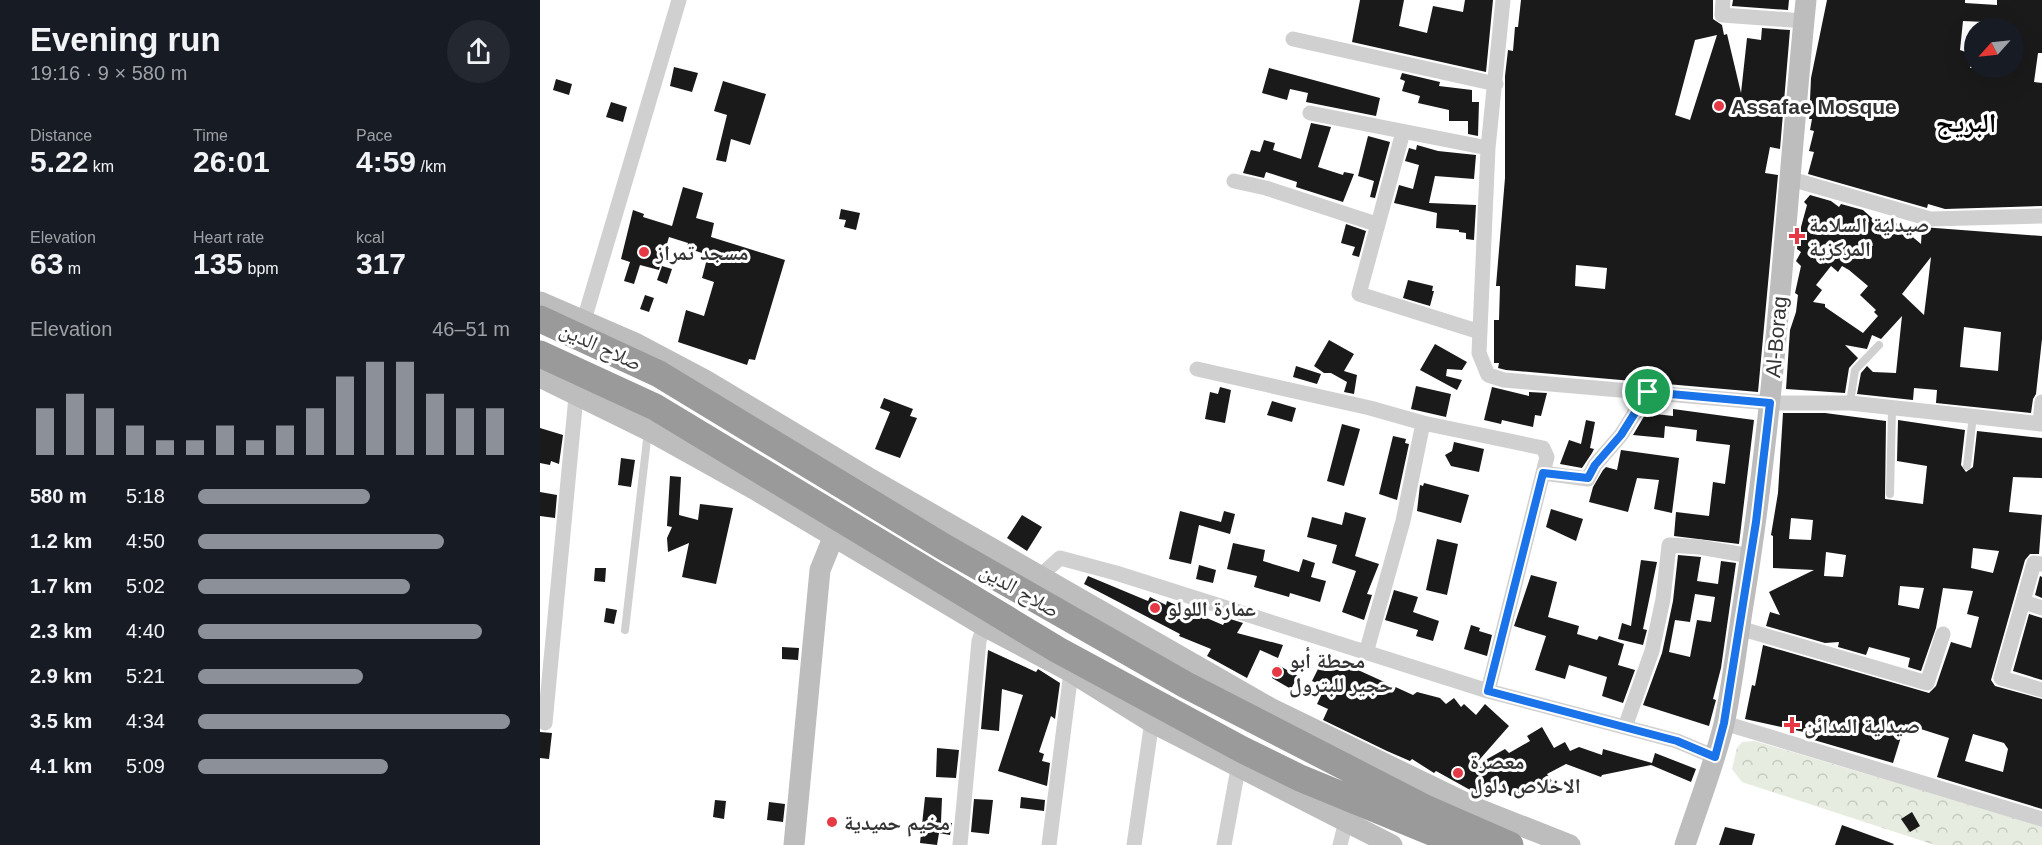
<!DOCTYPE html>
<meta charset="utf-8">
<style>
body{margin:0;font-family:Helvetica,"Noto Naskh Arabic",sans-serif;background:#242831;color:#f1f3f6;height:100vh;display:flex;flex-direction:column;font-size:22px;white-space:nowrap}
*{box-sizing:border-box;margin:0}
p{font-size:20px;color:#9ea1a6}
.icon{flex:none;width:33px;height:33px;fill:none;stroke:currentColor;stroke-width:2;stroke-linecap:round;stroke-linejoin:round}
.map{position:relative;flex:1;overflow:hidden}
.sheet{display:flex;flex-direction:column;background:#171b24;width:540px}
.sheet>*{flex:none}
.needle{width:39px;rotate:243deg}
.controls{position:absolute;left:1424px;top:18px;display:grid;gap:12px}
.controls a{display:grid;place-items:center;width:60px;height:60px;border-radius:50%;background:#171b24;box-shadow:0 6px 24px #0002;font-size:30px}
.pin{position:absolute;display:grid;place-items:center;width:51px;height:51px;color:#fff;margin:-26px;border:3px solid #fff;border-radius:50%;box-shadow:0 2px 6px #0007}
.round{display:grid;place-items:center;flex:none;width:63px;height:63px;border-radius:32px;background:#242831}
.overview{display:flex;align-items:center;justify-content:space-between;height:102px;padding:0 30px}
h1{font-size:33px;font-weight:700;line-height:45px}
.metrics{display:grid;grid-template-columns:repeat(3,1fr);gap:9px;height:102px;padding:6px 30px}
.metrics div{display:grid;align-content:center}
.metrics b{font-size:30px;font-weight:700}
.metrics small{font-size:16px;font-weight:400}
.metrics p{font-size:16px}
.chart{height:168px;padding:12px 30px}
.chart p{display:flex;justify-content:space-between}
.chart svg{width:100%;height:108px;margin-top:6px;stroke:#8c9099;stroke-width:6}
ul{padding:0 30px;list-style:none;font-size:20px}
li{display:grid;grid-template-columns:96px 72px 1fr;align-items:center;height:45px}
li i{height:15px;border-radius:8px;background:#8c9099}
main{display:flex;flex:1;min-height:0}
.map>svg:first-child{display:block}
.forest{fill:url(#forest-crowns)}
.building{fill:#1a1a1a;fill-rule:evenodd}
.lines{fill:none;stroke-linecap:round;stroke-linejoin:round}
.lane{stroke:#d0d0d0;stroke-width:8}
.street{stroke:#d0d0d0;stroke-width:15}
.secondary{stroke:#bdbdbd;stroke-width:21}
.highway{stroke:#9a9a9a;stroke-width:27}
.route-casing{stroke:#fff;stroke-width:12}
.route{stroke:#1a73e8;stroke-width:8}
.poi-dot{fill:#e63946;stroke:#fff;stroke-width:2}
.labels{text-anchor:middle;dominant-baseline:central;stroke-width:6;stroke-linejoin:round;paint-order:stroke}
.poi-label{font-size:21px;font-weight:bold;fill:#333;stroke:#fff;text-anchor:start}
.street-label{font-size:21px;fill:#333;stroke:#fff}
.district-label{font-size:27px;font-weight:bold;fill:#000;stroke:#fff}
</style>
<main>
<section class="sheet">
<div class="overview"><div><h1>Evening run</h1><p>19:16 · 9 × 580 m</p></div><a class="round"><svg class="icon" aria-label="share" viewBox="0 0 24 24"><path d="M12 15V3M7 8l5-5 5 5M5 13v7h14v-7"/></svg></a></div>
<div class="metrics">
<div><p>Distance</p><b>5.22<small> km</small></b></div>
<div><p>Time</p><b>26:01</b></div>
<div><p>Pace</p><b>4:59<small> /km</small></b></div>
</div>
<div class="metrics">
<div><p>Elevation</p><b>63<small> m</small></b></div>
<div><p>Heart rate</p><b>135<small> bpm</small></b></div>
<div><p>kcal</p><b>317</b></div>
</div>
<div class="chart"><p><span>Elevation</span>46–51 m</p>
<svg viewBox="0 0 160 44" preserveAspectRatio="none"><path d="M5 44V25M15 44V19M25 44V25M35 44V32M45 44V38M55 44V38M65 44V32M75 44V38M85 44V32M95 44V25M105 44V12M115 44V6M125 44V6M135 44V19M145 44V25M155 44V25"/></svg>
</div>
<ul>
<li><b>580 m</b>5:18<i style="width:55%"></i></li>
<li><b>1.2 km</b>4:50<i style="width:79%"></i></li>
<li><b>1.7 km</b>5:02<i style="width:68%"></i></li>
<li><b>2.3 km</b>4:40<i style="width:91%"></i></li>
<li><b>2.9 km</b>5:21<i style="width:53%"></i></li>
<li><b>3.5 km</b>4:34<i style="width:100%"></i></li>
<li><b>4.1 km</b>5:09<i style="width:61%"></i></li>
</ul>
</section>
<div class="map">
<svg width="1502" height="845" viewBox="0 0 1502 845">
<defs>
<pattern id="forest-crowns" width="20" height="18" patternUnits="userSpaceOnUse" patternTransform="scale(1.5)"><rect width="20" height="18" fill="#e6ecdf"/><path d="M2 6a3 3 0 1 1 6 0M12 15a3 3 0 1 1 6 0" fill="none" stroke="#c6cbc0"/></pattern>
</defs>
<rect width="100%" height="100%" fill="#fff"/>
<path class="forest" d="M1215,741L1502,826V845H1395L1202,782L1192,769L1197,748L1202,742Z"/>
<path class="building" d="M820,0H864L859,26L887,33L893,6L923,12L925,0H953L946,72L812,42Z
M981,0H1173V19L1182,25L1184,35L1187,34L1201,93L1207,38L1221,40L1222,28L1250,30L1240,149L1230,147L1225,173L1238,175L1218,392L966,370L958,368L959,363H954V320H959L960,286H956L965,178V76L968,50L973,51L975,27H978ZM1177,35L1150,120L1135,115L1155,40ZM1036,265L1067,268L1065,289L1035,286Z
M1193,0H1249L1248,10L1192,6Z
M1287,0H1425V3L1457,5V0H1502V53H1498L1494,82L1502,83V206L1405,209L1388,204L1387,208L1268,174L1274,152L1269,151L1274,131L1270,130L1272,119H1269L1272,101L1270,100L1271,78ZM1423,21L1445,22L1444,28H1473V68H1430L1434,55L1420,50Z
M134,67L158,73L152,92L130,86Z
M729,68L840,98L836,116L766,102L768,93L750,89L747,100L722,93Z
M862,73L900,82L899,86L932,90V102H939L938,136L928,134V121H909V110L878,103L880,96L862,91L865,81L860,79Z
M16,79L32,84L29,95L13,90Z
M183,81L226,94L210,145L191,139L186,162L176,160L187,115L174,111Z
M71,102L87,107L83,122L66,117Z
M771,123L791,127L778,167L803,175L804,172L814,174L803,202L756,187L757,182L726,172L724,178L703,173L711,150L720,152L724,140L735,143L733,150L761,159Z
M828,136L850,142L835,198L830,197L834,181L818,176Z
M877,145L898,151L936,155L934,179L895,176L889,203L936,205L934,240L926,239V233L919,232V230L896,228L897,213L854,203L859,185L873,189L879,165L865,161L869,148L876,150Z
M143,187L163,193L156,218L174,223L171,237L245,260L215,360L209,359L207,365L138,342L146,310L164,316L174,282L162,278L168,255L147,248L148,243L129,237L119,270L100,265L94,284L84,281L90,262L81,259L93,210L104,214L103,217L132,226Z
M1270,195L1291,201L1299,207L1301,204L1323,210L1342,227L1350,218L1381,244L1382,227L1502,236V339L1496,394L1493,399L1491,413L1396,403L1397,390L1374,388L1373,400L1317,394L1321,373L1327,366L1333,372L1356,373L1362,316L1341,339L1332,335L1327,349L1305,345L1318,358L1309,368L1305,393L1246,389L1250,330L1256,312L1258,295L1255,293L1261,266L1256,261L1261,252L1257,249L1258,238L1267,205L1264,202ZM1391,257L1388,283L1384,315L1362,294ZM1291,266L1298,272L1302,266L1309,270L1328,286L1320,295L1336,310L1334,312L1338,316L1323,333L1285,307V304L1273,302L1282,290L1276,285ZM1424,327L1461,332L1458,371L1420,367Z
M301,209L320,213L316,230L304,227L306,220L299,219Z
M806,224L826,231L819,257L812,255L815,247L801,243Z
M122,266L132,269L127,284L117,280Z
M868,280L893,286L892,291H894L890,306L863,298Z
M105,295L114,298L109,312L100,309Z
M789,340L814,354L804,371L817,375L814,394L804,392L807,382L791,373H784L774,366Z
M895,344L927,362L922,370L907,369L906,376L922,380L917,390L880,370Z
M756,366L781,374L777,384L753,377Z
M876,386L911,394L906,417L871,409Z
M680,387L691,390L685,423L665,419L670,392L678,394Z
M952,387L989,396V392L1007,393L1001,416L995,415L993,427L962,420L961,424L944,420Z
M344,398L373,409L370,416L377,418L360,458L335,449L350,412L340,408Z
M732,401L756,408L752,422L727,415Z
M1133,409L1214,420L1199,544L1134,536L1136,512L1169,516L1173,482L1185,484L1190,445L1156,441L1157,430L1125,426L1124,438L1093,435L1106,413L1133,416Z
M1243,413H1285L1346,421L1345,499L1383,504L1387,466L1357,461L1358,420L1425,430L1421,465L1426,472L1433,467L1437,431L1502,438V478L1473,477L1469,512L1502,515L1499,554H1490L1485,560L1451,680L1455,686L1502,699V809L1397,777L1409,738L1365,724L1353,763L1267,738L1268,733L1205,719L1212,685L1215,686L1223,645L1389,693L1396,686L1411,642L1431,648L1439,617L1427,614L1433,591L1403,588L1396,628L1381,671L1368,667L1370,658L1329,647L1326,655L1298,647L1299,642L1285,643L1226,626L1230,612L1240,615L1229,592L1274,570L1233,568V536L1231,535L1238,493ZM1251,518L1273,520L1271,540L1249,539ZM1433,548L1459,551L1453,573L1431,568ZM1286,552L1306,555L1303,577L1284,576ZM1360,586L1384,588L1379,609L1358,605ZM1433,734L1464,743L1468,749L1463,772L1425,761Z
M1046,420L1055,422L1050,448L1054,449L1052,453L1042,468L1020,464L1029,440L1041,444Z
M802,424L820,429L804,486L787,481Z
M0,428L23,435L19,464L11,461L10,465L0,463Z
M853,436L866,439L865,443L869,444L857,500L839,494Z
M914,442L944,449L939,472L911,466L905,455L912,451Z
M1081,450L1139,458L1132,513L1114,509L1119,480L1097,478L1088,512L1049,502L1053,487L1063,470L1066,467L1077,470Z
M81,458L95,460L91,487L78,485Z
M130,476L141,477L139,515L158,520L160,504L193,508L176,584L142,577L149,543L128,552L127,538L132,527L127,526Z
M884,483L929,495L921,523L877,511L880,485L883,486Z
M0,492L17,495L15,518L0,516Z
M1011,509L1043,519L1036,541L1006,527Z
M640,511L681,522L684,511L695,514L690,534L659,525L651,564L629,559Z
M805,512L826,518L815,556L839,564L827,594L832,595L824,620L802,612L816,571L792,563L797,545L767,537L772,517L802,525Z
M482,515L502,527L487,551L467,538Z
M897,539L918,544L907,595L886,590Z
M693,543L725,550L723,561L759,572L763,559L775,563L771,577L786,581L780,602L750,593L749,597L714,587L717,576L687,569Z
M1138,555L1161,557L1157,581L1178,584L1181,561L1196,563L1181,668L1173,699L1176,700L1169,726L1103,705L1122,653L1133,601ZM1155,594L1175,597L1171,622L1157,620L1150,657L1129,652L1135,620L1150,622Z
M1101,560L1117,562L1103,629L1107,630L1103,645L1078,639L1082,623L1091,626Z
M659,565L676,570L673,583L656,579Z
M55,568H66L65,582L54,581Z
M991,575L1017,582L1008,617L1039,626L1037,634L1057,640L1059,636L1084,644L1078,665L1095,670L1083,703L1062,696L1067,677L1029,665L1025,679L995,670L1006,636L974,626Z
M548,576L608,601L610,597L626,605L627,601L683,625L687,618L703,623L697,633L743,645L738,658L720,650L707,678L667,656L671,649L639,636L640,634L544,584Z
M1500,576L1502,577V598L1495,595Z
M854,590L878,597L873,612L899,621L893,641L876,636L878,630L845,620Z
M66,608L77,610L74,624L64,622Z
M1489,614L1502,618V680L1473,671Z
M931,625L940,628L939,631L952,635L947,656L924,649Z
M242,647L259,648L258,660L242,659Z
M448,650L496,672L498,669L520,683L515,719L511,716L499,752L504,754L502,761L510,763L507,786L458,771L483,695L462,689L459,731L441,729Z
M785,655L873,695L877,692L900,698L906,704L914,698L921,707L924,704L936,715L945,704L969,726L933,767L965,749L969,753L990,741L987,736L1002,727L1014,748L1025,742L1030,751L1039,747L1062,755L1063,749L1112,763L1115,753L1156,769L1151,782L1111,765L1062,775L1061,777L1026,764L1007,774L1012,781L992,795L989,791L970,796L963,788L957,795L941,796L896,771L894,773L872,759L870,761L847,751L783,720L788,709L777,704L785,687L772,681Z
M738,665L758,676L751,689L732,678Z
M0,732L12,733L9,759L0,758Z
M397,748L419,750L416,778L396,777Z
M385,797L402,798L401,822L412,823L410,835L399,833L397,845L380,843Z
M481,797L505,800L504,811L480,808Z
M434,799L453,800L449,834L431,832Z
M175,800L186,801L184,819L173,817Z
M229,802L245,804L243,822L227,820Z
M1372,812L1380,826L1370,832L1361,819Z
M1302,825L1354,844L1353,845H1295Z
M1185,827L1215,834L1212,845H1179Z"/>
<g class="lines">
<path class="lane" d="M1310,403L1315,370L1339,345
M1427,466L1433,416
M1350,494L1352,409
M85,630L108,431"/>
<path class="street" d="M963,0L948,148L939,353L948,375L964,380L1230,403H1310L1502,424
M1183,0L1182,15L1264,21
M753,39L956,84
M770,113L948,148
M863,132L819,294L940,332
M1251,179L1390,219L1502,216
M694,181L726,188L836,224
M44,320L139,0
M657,369L830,408L883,423L1003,448L1007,457L948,691
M1500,424L1502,402
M1003,473L1048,479L1055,465L1081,435L1108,392
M1502,564L1494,563L1461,678L1502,690
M500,576L520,558L576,573L948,691L1137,741L1175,757
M1484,602L1502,608
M1199,628L1387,683L1403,634
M826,653L863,521L883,423
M5,723L37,386
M1184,723L1502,819
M1085,727L1112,651L1123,599L1129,545L1159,547L1211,556
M420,845L439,641L444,626
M509,845L531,672
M594,845L613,714
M684,845L700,758
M800,845L808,813"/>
<path class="secondary" d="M0,302L97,344L165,380L329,478L732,709L936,808L1030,845
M0,377L108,430L214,489L444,626L531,672L613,723L852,845
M254,845L280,570L293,538
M1145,845C1158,805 1174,765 1184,724C1193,683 1197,641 1204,599C1236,401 1246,200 1266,0"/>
<path class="highway" d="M0,319L119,374L404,547L646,685L883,807L970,845
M0,354L115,407L518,650L701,749L760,778L923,845"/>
</g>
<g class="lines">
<defs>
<path id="route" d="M1108,392L1230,403L1216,522L1184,723L1175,757L1137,741L948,691L1003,473L1048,478L1055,465L1081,435Z"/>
</defs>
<use href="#route" class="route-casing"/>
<use href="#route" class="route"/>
</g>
<g class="poi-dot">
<circle cx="1179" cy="106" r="6"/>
<path d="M1254 227h6v6h6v6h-6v6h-6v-6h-6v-6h6z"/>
<circle cx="104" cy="252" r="6"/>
<circle cx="615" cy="608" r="6"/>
<circle cx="737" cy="672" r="6"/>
<path d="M1249 716h6v6h6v6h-6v6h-6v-6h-6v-6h6z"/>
<circle cx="918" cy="773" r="6"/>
<circle cx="292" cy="822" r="6"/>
</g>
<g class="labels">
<g class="poi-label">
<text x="1191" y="106">Assafae Mosque</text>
<text x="1269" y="224">صيدلية السلامة<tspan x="1269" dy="24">المركزية</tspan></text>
<text x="116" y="252">مسجد تمراز</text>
<text x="627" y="608">عمارة اللولو</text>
<text x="749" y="660">محطة أبو<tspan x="749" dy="24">حجير للبترول</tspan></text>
<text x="1264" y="725">صيدلية المدائن</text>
<text x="930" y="761">معصرة<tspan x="930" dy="24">الاخلاص دلول</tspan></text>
<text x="304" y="822">مخيم حميدية</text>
</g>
<g class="street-label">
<text transform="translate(1236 337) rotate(-85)">Al-Borag</text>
<text transform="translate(61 346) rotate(25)">صلاح الدين</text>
<text transform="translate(480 590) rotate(30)">صلاح الدين</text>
</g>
<g class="district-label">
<text x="1426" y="123">البريج</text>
</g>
</g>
</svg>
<div class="controls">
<a><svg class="needle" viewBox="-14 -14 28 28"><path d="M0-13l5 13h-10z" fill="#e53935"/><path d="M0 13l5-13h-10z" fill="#9ea1a6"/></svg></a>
</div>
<div class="pin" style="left:1108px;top:392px;background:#1e9e55"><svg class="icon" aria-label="arrive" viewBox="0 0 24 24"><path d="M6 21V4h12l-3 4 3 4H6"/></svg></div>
</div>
</main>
